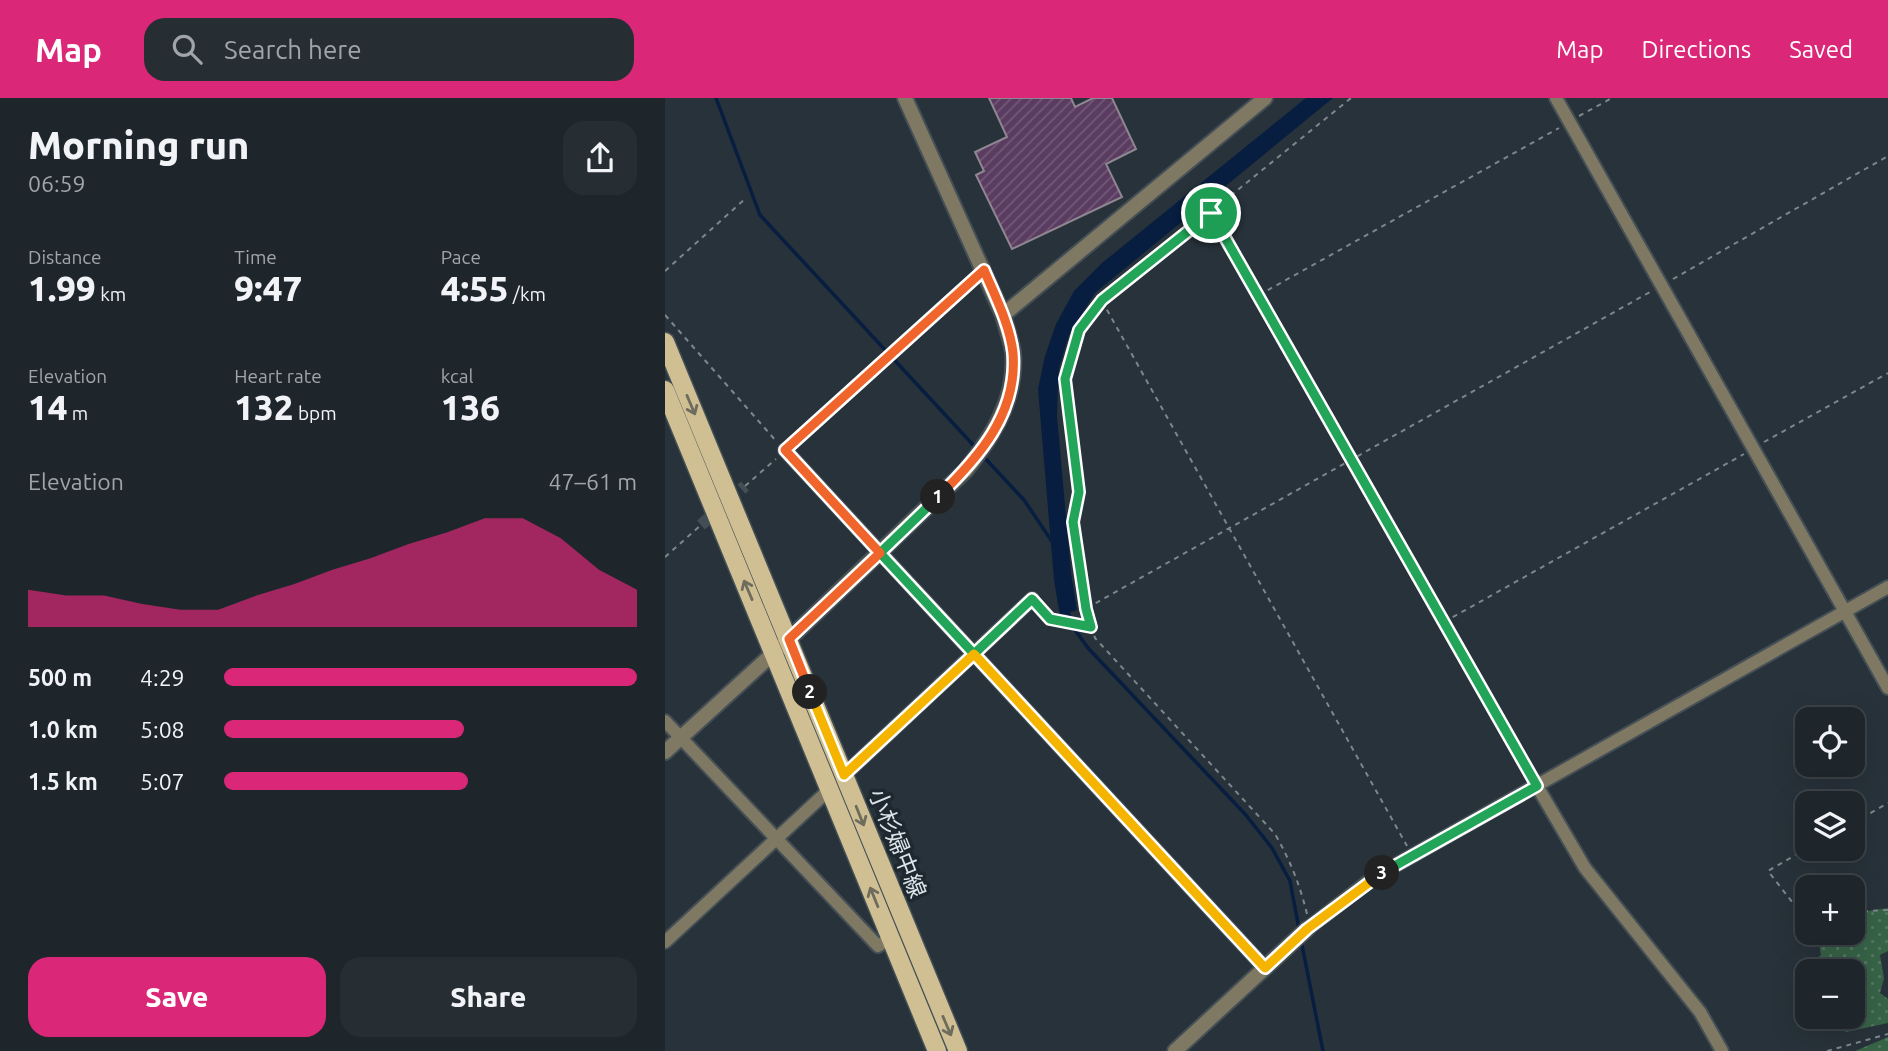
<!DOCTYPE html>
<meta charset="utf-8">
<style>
body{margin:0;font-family:Ubuntu,"Noto Sans JP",sans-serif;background:#262e34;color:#f1f3f6;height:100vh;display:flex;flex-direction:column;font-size:26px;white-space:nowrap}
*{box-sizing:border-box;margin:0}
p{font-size:23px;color:#a1a5a9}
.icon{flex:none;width:38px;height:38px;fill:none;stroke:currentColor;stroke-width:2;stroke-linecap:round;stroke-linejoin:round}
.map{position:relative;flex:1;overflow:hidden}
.sheet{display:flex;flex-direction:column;background:#1e262c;width:665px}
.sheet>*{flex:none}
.buttons{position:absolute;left:1130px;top:609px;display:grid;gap:14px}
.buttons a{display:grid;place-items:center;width:70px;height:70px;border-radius:14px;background:#1e262c;box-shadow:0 7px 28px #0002,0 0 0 2px #3c4348;font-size:35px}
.pin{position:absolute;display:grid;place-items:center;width:60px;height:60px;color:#fff;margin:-30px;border:4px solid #fff;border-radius:50%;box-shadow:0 2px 7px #0007}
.km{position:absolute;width:35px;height:35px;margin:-18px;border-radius:50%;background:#222;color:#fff;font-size:19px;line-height:35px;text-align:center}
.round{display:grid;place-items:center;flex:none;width:74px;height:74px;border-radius:21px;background:#262e34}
.overview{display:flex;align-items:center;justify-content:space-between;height:119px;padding:0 28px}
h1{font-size:38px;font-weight:800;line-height:52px}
.metrics{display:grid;grid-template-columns:repeat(3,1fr);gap:10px;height:119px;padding:7px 28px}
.metrics div{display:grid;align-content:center}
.metrics b{font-size:35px;font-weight:800}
.metrics small{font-size:19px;font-weight:400}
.metrics p{font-size:19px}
.chart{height:196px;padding:14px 28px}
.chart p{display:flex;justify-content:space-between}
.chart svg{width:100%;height:126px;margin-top:7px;fill:#db2777;opacity:.7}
.button{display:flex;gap:14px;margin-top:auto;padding:14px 28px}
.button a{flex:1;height:80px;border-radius:21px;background:#db2777;color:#fff;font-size:28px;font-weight:800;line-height:80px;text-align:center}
.button a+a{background:#262e34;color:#f1f3f6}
ul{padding:0 28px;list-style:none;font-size:23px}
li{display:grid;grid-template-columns:112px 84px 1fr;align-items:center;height:52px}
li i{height:18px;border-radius:9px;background:#db2777}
header{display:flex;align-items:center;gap:42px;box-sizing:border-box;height:98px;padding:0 35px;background:#db2777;color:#fff}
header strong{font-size:33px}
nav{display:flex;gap:38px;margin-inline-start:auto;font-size:24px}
.search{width:490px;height:63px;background:#262e34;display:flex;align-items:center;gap:18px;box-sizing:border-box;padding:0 24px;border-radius:21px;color:#a1a5a9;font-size:26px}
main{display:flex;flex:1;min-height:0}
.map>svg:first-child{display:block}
.grass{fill:url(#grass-dots)}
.water{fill:#071e41}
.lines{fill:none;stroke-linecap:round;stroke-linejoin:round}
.stream{stroke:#071e41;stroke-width:3.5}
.building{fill:url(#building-hatch);stroke:#8f8691;stroke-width:2}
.minor-tunnel{stroke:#434d54;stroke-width:12;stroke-dasharray:12 6;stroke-linecap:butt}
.minor-casing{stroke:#454f56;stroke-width:16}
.tertiary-casing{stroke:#454f56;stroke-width:18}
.primary-casing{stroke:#454f56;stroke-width:21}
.path{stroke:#7d868c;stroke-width:2;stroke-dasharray:5 5;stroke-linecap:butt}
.minor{stroke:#7f7863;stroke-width:12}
.tertiary{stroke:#7f7863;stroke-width:14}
.primary{stroke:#cfbf93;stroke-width:18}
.oneway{stroke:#6e6c5d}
.split-1-casing{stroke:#fff;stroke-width:14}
.split-2-casing{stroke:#fff;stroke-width:14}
.split-3-casing{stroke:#fff;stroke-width:14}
.split-4-casing{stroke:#fff;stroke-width:14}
.split-1{stroke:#22a559;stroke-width:9}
.split-2{stroke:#f0652b;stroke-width:9}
.split-3{stroke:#f5b400;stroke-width:9}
.split-4{stroke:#22a559;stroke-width:9}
.labels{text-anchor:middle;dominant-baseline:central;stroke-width:7;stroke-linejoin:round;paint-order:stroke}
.street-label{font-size:23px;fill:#dee5ea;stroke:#1e2830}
</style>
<header>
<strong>Map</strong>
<div class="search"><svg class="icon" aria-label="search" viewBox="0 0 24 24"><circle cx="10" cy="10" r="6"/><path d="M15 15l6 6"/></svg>Search here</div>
<nav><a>Map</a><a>Directions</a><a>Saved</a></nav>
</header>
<main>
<section class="sheet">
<div class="overview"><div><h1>Morning run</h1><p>06:59</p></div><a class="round"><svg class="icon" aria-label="share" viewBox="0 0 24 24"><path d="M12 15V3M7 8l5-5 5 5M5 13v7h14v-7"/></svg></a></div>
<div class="metrics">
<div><p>Distance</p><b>1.99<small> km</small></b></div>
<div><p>Time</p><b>9:47</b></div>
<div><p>Pace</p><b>4:55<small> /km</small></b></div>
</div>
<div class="metrics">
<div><p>Elevation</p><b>14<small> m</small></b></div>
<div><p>Heart rate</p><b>132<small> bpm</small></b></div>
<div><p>kcal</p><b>136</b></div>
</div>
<div class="chart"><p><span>Elevation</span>47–61 m</p>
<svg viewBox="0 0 160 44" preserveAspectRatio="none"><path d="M0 44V31L10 33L20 33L30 36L40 38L50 38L60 33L70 29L80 24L90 20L100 15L110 11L120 6L130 6L140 13L150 24L160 31V44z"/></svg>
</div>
<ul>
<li><b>500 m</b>4:29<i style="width:100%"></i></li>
<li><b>1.0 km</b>5:08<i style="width:58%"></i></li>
<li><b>1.5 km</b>5:07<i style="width:59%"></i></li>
</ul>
<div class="button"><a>Save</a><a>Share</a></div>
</section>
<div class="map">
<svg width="1223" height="953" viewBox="0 0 1223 953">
<defs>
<pattern id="grass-dots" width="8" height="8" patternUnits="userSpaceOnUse" patternTransform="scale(1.75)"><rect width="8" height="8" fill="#376347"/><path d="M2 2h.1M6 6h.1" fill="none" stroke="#547962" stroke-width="1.8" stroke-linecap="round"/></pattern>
<pattern id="building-hatch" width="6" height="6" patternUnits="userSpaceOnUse" patternTransform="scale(1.75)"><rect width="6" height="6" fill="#5b3c61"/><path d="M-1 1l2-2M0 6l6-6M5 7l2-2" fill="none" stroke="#725878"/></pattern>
</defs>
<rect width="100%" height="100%" fill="#28323a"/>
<path class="grass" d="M1223,810V853L1215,857L1219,880L1215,895L1223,901V925L1181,934L1167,919H1188V873H1143V883L1136,872L1156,857L1154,845L1138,833L1143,824V835H1188V815Z
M1223,939V953H1190Z"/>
<path class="water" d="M641,0H668L430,195L404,237L394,270L393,284L392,318L406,475L412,512L395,518L389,482L373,291L380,258L391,226L409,193L437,165Z"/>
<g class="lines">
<path class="stream" d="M51,0L95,117L311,350
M318,358L359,402L388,445
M402,512L410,532L423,550L580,716L607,750L625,783L634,831
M636,842L658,953"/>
</g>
<path class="building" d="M324,0H406L410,9L428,0H447L471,51L441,66L457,99L347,151L311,77L319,73L310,54L342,39Z"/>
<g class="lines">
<path class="minor-tunnel" d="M36,427L80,388"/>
<defs>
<path id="minor" d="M891,0L1223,590
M120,352L600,870
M0,623L213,848L226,840
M179,677L367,501
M872,688L920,770L1035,914L1057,953
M642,831L708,780L1223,489
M0,844L165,691"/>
<path id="tertiary" d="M338,217L600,0
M0,654L124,541L301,372C328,338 352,300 348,254C346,242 341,229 338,217L240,0
M510,953L642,831"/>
<path id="primary" d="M0,244L293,953
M0,292L272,953"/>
</defs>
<use href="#minor" class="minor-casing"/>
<use href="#tertiary" class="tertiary-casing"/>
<use href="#primary" class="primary-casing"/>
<path class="path" d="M914,18L947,0
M546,115L867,678
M0,173L81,100
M1008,181L1223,58
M594,197L894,30
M437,203L742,748
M0,217L112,344
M130,343L308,182
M1099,344L1223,275
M80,388L111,361
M0,459L36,427
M375,509L385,521L426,529
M422,510L985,194
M779,524L1079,356
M1188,725L1223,705
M1143,750L1103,773L1138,818L1143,817
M1188,814L1223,812
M642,816C635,787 625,762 610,736L430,540L421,511L408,424L414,394L399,281L414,232L437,202L686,0
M1162,953L1223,936"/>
<use href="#minor" class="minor"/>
<use href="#tertiary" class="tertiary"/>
<use href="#primary" class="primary"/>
</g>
<defs><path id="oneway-shaft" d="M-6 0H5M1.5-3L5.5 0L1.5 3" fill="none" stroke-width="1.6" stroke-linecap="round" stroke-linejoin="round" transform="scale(1.75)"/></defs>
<g class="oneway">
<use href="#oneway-shaft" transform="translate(26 307) rotate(67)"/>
<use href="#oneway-shaft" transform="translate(83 492) rotate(-113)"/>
<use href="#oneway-shaft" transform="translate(195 718) rotate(68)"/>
<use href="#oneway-shaft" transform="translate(209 799) rotate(-112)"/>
<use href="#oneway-shaft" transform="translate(282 928) rotate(67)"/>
</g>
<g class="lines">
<defs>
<path id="split-1" d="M273,399L215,455L309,556L367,501L385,521L426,529L421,511L408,424L414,394L400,281L414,232L437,202L546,115"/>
<path id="split-2" d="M145,594L124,541L215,455L120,352L319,172C330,198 345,227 348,255C353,316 313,360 273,399"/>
<path id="split-3" d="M145,594L179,677L309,556L600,870L642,831L717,775"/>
<path id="split-4" d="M546,115L872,688L717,775"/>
</defs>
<use href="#split-1" class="split-1-casing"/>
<use href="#split-2" class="split-2-casing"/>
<use href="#split-3" class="split-3-casing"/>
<use href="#split-4" class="split-4-casing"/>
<use href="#split-1" class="split-1"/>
<use href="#split-2" class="split-2"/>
<use href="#split-3" class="split-3"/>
<use href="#split-4" class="split-4"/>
</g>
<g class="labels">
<g class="street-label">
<text transform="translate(233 745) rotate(68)">小杉婦中線</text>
</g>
</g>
</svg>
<div class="buttons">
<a><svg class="icon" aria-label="locate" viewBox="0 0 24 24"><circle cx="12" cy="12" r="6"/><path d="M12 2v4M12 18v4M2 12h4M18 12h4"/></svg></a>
<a><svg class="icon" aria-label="layers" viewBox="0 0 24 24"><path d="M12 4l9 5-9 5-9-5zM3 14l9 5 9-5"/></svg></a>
<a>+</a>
<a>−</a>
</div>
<div class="pin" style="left:546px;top:115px;background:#1e9e55"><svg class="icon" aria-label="arrive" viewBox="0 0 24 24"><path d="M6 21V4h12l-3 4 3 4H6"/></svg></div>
<b class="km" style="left:273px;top:399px">1</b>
<b class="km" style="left:145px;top:594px">2</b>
<b class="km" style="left:717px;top:775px">3</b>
</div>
</main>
